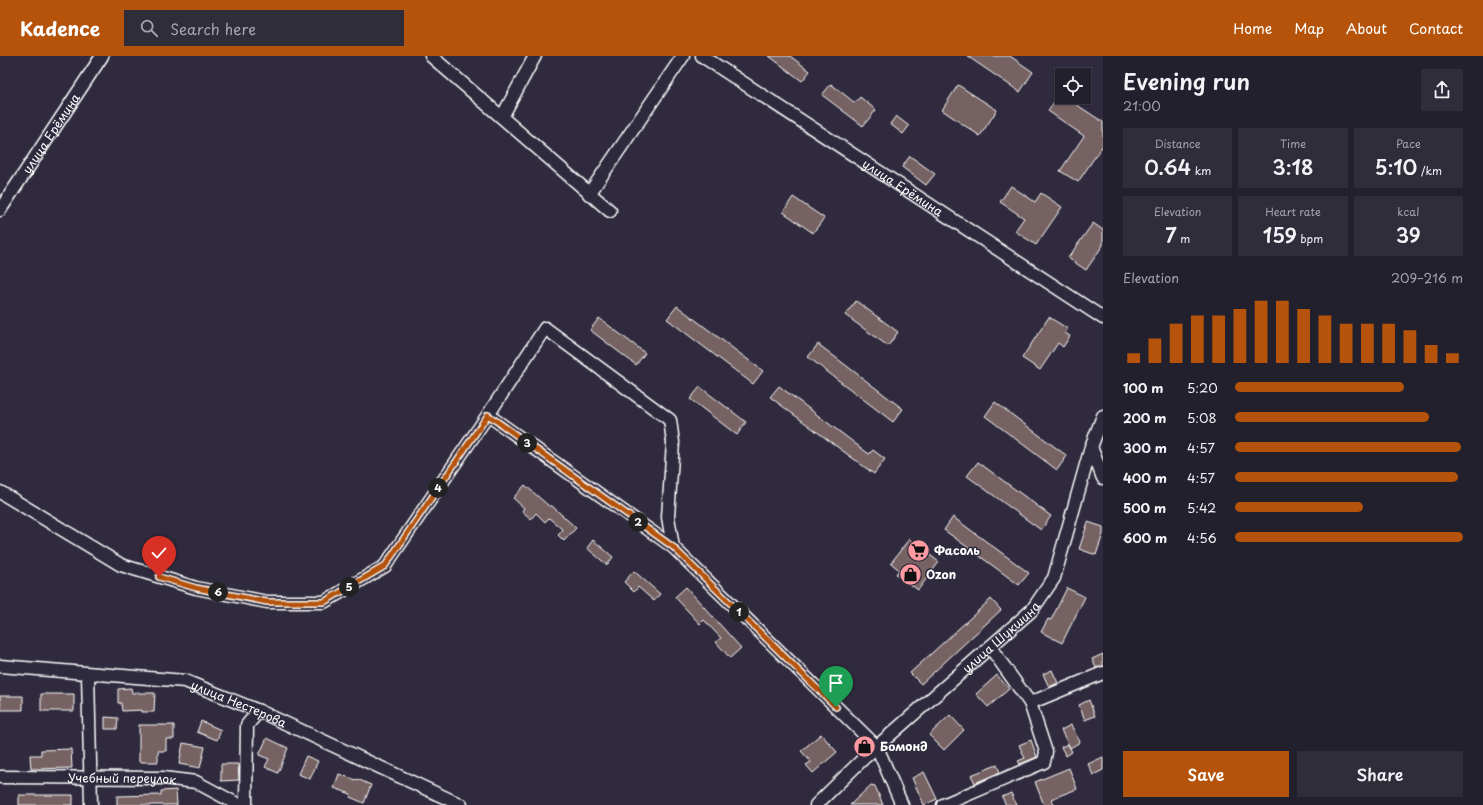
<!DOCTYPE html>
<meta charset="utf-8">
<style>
body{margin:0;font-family:"Playpen Sans",sans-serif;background:#2f2d3a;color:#f1f3f6;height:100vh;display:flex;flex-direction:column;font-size:15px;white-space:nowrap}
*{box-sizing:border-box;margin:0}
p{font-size:13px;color:#a3a3aa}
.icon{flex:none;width:22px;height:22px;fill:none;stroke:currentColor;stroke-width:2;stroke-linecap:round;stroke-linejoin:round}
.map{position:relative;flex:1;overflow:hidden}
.sheet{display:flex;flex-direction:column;background:#23202e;width:380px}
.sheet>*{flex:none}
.fabs{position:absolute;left:1055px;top:12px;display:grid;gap:8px}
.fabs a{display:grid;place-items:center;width:36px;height:36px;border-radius:0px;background:#23202e;box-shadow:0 1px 3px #0004,0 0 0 1px #403e4a;font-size:20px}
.pin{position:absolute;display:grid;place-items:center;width:34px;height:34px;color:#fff;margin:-41px -17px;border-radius:50% 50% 50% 0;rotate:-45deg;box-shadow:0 0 4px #0007}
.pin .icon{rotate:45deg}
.km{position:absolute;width:20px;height:20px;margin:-10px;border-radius:50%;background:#222;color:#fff;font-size:11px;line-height:20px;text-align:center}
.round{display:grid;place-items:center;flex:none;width:42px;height:42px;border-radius:0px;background:#2f2d3a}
.head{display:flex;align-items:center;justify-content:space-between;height:68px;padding:0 20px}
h1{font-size:22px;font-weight:600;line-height:30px}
.stats{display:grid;grid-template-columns:repeat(3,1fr);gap:6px;height:68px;padding:4px 20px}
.stats div{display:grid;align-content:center;border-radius:0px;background:#2f2d3a;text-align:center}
.stats b{font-size:20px;font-weight:600}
.stats small{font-size:11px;font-weight:400}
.stats p{font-size:11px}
.chart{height:112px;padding:8px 20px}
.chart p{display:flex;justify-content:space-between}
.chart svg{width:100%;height:72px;margin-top:4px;stroke:#b45309;stroke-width:6}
.cta{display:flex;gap:8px;margin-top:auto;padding:8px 20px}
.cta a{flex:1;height:46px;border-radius:0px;background:#b45309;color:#fff;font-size:16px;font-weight:600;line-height:46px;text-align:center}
.cta a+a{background:#2f2d3a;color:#f1f3f6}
ul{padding:0 20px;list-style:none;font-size:13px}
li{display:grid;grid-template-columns:64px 48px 1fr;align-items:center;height:30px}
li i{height:10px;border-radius:5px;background:#b45309}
header{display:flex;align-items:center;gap:24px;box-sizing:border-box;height:56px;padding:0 20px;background:#b45309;color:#fff}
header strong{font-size:19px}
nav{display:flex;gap:22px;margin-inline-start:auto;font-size:14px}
.search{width:280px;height:36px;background:#2f2d3a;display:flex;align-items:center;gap:10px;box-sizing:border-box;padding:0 14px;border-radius:0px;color:#a3a3aa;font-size:15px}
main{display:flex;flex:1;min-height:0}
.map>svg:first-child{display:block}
.building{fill:#766262;stroke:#fff}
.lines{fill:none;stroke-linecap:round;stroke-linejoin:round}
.minor-casing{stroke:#fff;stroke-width:15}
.minor{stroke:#2f2a3d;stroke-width:12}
.route-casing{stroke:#fff;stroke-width:8}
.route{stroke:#b45309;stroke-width:5}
.labels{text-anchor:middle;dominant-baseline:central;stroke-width:3;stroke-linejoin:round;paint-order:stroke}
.street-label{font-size:12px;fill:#fff;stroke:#2f2a3d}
.poi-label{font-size:12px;font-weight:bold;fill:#fff;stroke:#2f2a3d;text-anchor:start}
</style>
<header>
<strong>Kadence</strong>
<div class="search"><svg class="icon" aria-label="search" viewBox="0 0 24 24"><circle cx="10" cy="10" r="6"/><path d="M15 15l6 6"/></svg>Search here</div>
<nav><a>Home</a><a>Map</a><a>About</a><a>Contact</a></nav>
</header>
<main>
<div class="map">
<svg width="1103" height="749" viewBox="0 0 1103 749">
<rect width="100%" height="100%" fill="#2f2a3d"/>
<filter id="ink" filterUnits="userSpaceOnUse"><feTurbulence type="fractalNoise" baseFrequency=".025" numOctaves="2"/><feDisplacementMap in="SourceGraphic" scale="8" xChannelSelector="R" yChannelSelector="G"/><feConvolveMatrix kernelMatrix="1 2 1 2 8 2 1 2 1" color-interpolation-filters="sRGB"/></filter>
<g filter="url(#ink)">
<path class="building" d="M769,0H790L810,15L802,25Z
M967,0H1010L1033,16L1020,36Z
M831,28L855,47L860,41L876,54L863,70L822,39Z
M958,29L997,54L980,80L942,54Z
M1060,37L1062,39V41H1065L1103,66V89L1078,126L1060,115L1084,80L1048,55Z
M896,60L909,70L903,78L890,68Z
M910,100L935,118L926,129L902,111Z
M1011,130L1035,146L1041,137L1062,151L1036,189L1015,175L1024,162L1000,146Z
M793,141L824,162L813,177L783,156Z
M1093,167L1103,174V189L1086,214L1068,202Z
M856,245L898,276L888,290L845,259Z
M677,250L763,315L753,328L667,263Z
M1049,261L1068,273L1065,277L1070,280L1063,291L1058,287L1040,314L1022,302Z
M599,262L645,297L636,309L590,274Z
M818,288L903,353L893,366L808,301Z
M779,330L869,398L873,394L885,403L874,418L770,341Z
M700,331L746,366L737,379L690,343Z
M995,346L1067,400L1057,414L985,360Z
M978,406L1051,460L1041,474L967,420Z
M525,429L550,451L551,449L576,472L564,485L558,479L563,474L549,462L545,466L536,457L531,463L522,455L524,452L513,442Z
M953,461L1029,517L1019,529L944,474Z
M1088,466L1103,471V478L1096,499L1079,493Z
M909,483L939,506L918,534L896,518L899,514L891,507Z
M593,484L613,501L607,509L587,492Z
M634,515L660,538L654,545L638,531L634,536L624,526Z
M686,531L741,592L730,602L716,586L721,582L704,564L700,568L675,541Z
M1067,532L1085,541L1062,587L1041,576L1048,563L1051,564Z
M991,543L1001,554L921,628L910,617Z
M1103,598V610L1096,612L1092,603Z
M1052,614L1058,627L1049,631L1043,618Z
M997,619L1009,633L988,651L976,638Z
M131,632L132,637H155L154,656H142V654L122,655L121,647H118V633Z
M41,638H74V655H41Z
M0,640H23V654H1Z
M1089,644L1095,660L1085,664L1079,649Z
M950,659L964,674L944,694L929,679Z
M105,661L118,662L117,673H105Z
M201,665L221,674L217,684L197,676Z
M139,669H174V683H166V695H158V706H139Z
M1071,669L1080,686L1070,692L1061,674Z
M821,678L837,696L813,717L806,709L811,706L801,695Z
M267,682L288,692L278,717L265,711L269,703L259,699Z
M1031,684L1037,701L1020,708L1018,705L1025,702L1019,689Z
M183,687L205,691L200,712L179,708Z
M1068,688L1072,696L1066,700L1061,691Z
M71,693L72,712L31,713L30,699H41V694Z
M306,700L318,705L310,723L298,718Z
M1103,701V714L1093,719L1088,708Z
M221,708H238L239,724L221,725Z
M997,709L1000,716L975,727L971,719Z
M1069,712L1077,733L1051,743L1053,749H1044L1035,726Z
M924,716L937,743L924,749L912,722Z
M339,718L356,724L357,723L371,729L364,747L350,741L351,738L334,732Z
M871,729L875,730L883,749H850Z
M176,734L177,749H117V740L161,739V735Z
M1011,737L1016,749H1006L1002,741Z
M19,739H73V749H19Z"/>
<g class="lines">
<defs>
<g id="minor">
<path d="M431,0L610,155"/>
<path id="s1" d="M702,0L1103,262"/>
<path d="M502,61L535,0"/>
<path d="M589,138L683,0"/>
<path id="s2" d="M0,154L102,0"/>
<path d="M488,359L673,491L877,691L902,749"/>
<path d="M1091,391L1103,422"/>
<path d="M0,436L121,509L196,532L267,546H324L385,510L488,359L545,272L670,364L673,386L668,461L673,491"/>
<path id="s3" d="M0,610L185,625L259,655L461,749"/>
<path d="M88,618L91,749"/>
<path d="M1030,647L1103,617"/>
<path id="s4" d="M0,721L163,722L196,726L239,749"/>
<path d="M246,749L247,669L259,655"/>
<path id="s5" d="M816,749L865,701L1032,554L1054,522L1091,391L1103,360"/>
<path d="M943,749L1044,706L1046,696L1030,647L990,591"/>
</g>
</defs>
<use href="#minor" class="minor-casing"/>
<use href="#minor" class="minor"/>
</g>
</g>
<g class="lines" filter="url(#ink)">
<defs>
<path id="route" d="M159,521L196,532L267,546H324L385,510L488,359L673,491L836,651"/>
</defs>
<use href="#route" class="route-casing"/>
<use href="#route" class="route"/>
</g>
<defs>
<symbol id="supermarket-disc" viewBox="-11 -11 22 22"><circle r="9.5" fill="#ff9aa2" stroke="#2f2a3d"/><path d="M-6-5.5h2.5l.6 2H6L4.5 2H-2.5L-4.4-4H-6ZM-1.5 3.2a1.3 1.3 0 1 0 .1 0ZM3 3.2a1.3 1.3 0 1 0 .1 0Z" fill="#111"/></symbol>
<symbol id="shop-disc" viewBox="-11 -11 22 22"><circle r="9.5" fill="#ff9aa2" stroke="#2f2a3d"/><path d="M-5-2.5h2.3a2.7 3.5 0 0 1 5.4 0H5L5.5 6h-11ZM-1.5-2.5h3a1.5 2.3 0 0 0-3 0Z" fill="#111"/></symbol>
</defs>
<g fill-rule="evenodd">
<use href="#supermarket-disc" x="906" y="482" width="25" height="25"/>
<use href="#shop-disc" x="898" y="506" width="25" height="25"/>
<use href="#shop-disc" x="852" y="678" width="25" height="25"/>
</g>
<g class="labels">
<g class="street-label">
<text stroke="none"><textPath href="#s2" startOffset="92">улица Ерёмина</textPath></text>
<text stroke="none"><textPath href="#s1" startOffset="240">улица Ерёмина</textPath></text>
<text stroke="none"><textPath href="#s5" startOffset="250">улица Шукшина</textPath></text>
<text stroke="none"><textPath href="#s3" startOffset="244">улица Нестерова</textPath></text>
<text stroke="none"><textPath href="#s4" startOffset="122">Учебный переулок</textPath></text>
</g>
<g class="poi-label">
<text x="934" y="494">Фасоль</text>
<text x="926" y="518">Ozon</text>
<text x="880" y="690">Бомонд</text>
</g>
</g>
</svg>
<div class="fabs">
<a><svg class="icon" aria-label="locate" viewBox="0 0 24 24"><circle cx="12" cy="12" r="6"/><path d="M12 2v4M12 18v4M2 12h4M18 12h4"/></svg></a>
</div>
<div class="pin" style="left:836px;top:651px;background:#1e9e55"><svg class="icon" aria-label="arrive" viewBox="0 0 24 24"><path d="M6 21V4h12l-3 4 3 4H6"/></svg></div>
<div class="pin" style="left:159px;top:521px;background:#d93025"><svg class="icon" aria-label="check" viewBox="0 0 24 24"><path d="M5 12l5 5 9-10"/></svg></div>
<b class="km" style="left:739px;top:556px">1</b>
<b class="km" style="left:638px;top:466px">2</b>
<b class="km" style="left:527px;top:387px">3</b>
<b class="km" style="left:438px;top:432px">4</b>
<b class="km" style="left:349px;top:531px">5</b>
<b class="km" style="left:218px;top:536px">6</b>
</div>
<section class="sheet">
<div class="head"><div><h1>Evening run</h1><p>21:00</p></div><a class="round"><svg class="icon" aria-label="share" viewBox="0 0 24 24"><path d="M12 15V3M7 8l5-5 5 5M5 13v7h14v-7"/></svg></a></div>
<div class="stats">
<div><p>Distance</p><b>0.64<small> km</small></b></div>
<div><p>Time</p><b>3:18</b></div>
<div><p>Pace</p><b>5:10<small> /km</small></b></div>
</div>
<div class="stats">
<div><p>Elevation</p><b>7<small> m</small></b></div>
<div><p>Heart rate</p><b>159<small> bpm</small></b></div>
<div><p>kcal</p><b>39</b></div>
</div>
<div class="chart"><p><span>Elevation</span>209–216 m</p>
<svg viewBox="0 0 160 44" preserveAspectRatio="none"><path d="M5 44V38M15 44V29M25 44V20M35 44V15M45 44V15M55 44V11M65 44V6M75 44V6M85 44V11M95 44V15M105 44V20M115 44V20M125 44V20M135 44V24M145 44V33M155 44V38"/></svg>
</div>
<ul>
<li><b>100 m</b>5:20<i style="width:74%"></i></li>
<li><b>200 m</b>5:08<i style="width:85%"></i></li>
<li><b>300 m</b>4:57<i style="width:99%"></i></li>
<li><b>400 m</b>4:57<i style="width:98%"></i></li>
<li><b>500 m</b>5:42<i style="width:56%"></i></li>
<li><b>600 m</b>4:56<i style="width:100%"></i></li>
</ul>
<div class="cta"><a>Save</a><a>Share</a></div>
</section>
</main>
